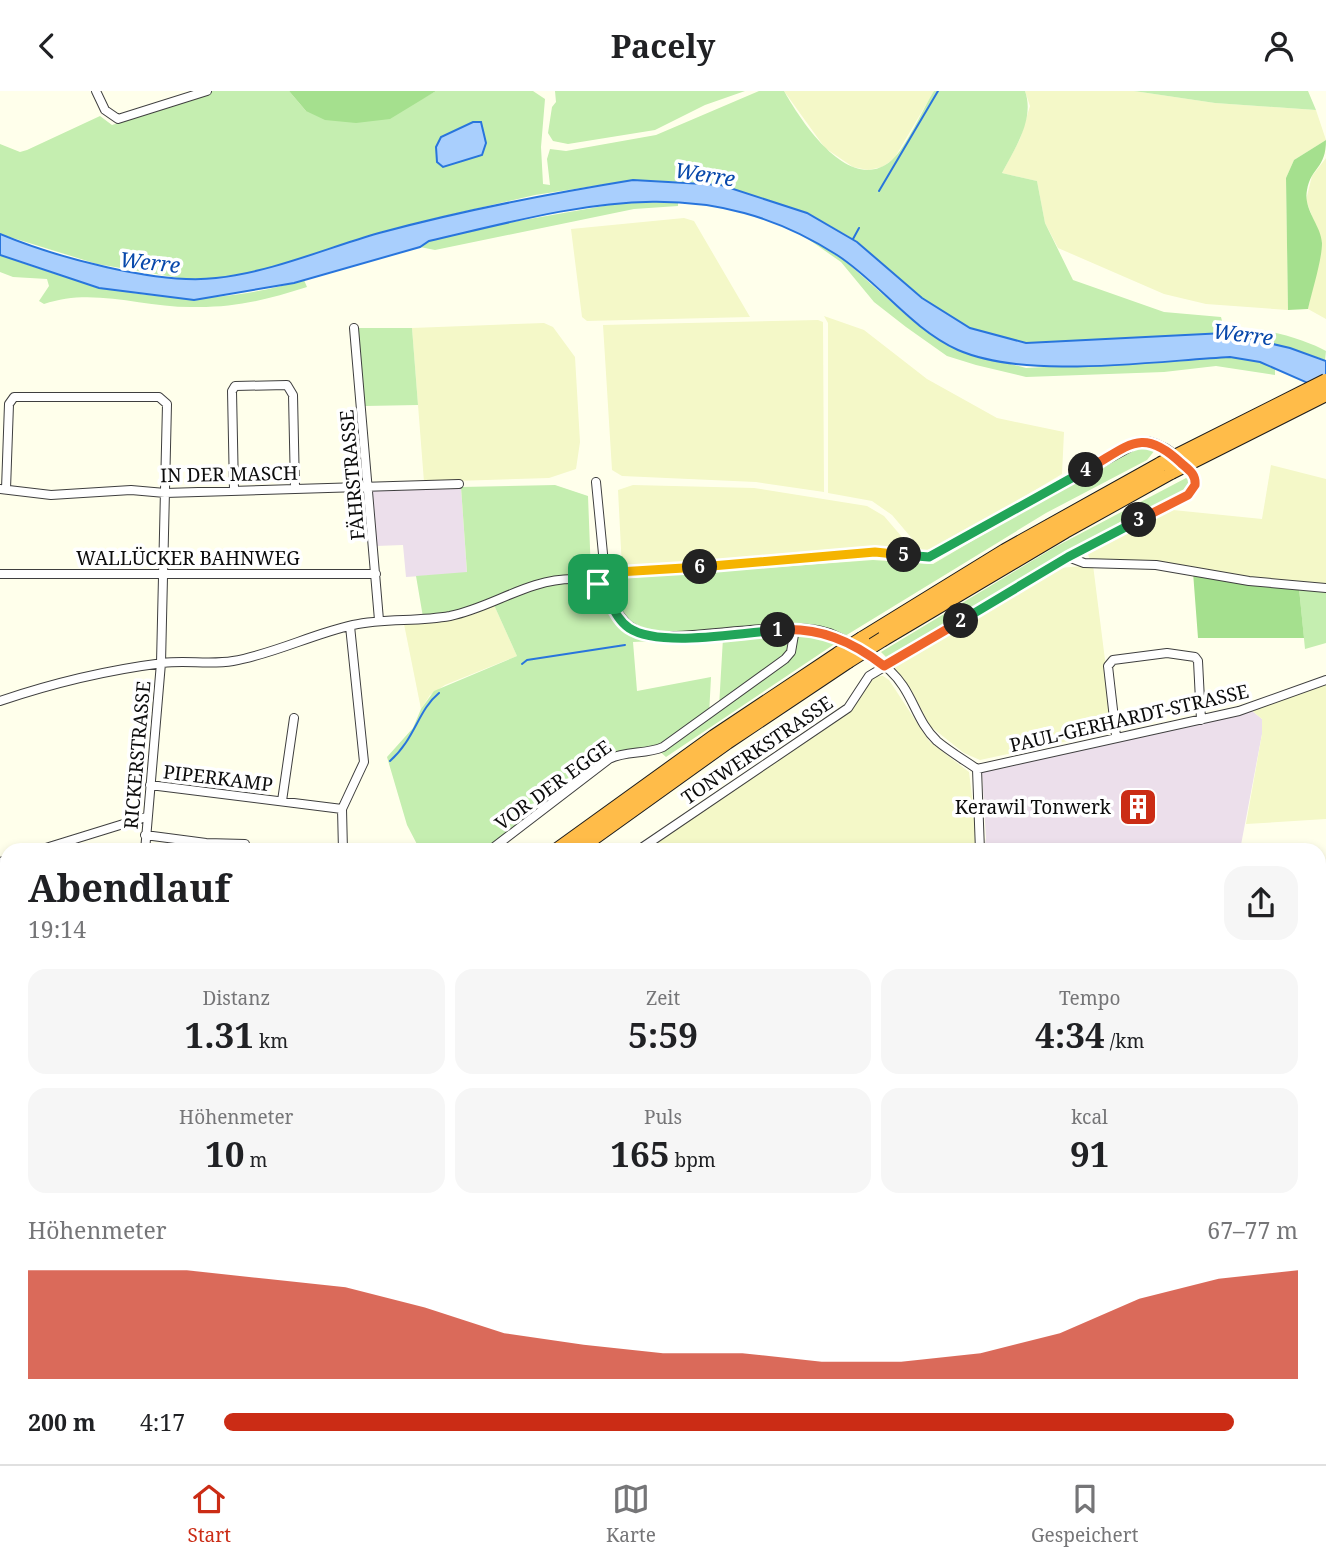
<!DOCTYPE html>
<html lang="de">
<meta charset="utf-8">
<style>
body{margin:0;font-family:"Noto Serif",serif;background:#f6f6f6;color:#202124;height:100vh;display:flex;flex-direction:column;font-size:26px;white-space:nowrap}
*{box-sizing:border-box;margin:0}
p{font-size:23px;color:#757577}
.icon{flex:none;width:38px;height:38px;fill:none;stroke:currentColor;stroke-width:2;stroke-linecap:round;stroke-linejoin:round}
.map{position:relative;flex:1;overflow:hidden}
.drawer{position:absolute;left:0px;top:752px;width:1326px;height:621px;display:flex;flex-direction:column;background:#fff;border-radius:21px 21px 0 0;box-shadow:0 4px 10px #0003}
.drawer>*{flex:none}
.pin{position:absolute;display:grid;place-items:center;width:60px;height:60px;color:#fff;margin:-30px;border-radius:14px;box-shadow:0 4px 10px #0006}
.km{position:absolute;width:35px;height:35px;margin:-18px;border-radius:50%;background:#222;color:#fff;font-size:19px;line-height:35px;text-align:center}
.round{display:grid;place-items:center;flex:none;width:74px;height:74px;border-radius:21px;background:#f6f6f6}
.headline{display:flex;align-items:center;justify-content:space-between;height:119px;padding:0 28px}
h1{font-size:38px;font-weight:700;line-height:52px}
.metrics{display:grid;grid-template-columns:repeat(3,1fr);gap:10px;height:119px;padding:7px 28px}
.metrics div{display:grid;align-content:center;border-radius:18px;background:#f6f6f6;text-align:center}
.metrics b{font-size:35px;font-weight:700}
.metrics small{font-size:19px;font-weight:400}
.metrics p{font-size:19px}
.chart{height:196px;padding:14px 28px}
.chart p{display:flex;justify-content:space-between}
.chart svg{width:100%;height:126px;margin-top:7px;fill:#cb2c15;opacity:.7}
ul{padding:0 28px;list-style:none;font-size:23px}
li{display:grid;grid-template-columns:112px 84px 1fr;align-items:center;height:52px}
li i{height:18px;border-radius:9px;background:#cb2c15}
header{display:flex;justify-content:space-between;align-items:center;height:91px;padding:0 28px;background:#fff;font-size:32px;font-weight:700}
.menu{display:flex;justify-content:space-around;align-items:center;height:98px;border-top:2px solid #e0e0e0;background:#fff;font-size:19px;color:#757577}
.menu a{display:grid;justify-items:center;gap:4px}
.menu .on{color:#cb2c15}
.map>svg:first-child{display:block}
.industrial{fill:#ecdfeb}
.farmland{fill:#f4f8c8}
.green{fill:#c5eeb0;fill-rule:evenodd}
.forest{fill:#a5e08e}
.water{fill:#a9cffd;stroke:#2875dc;stroke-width:2}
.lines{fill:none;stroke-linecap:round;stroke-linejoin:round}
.stream{stroke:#2875dc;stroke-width:2}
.street-casing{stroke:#3f3f3f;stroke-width:10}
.secondary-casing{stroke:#2e2e2e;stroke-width:12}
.highway-casing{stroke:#1d1d1d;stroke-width:16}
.street{stroke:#fff;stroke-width:8}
.secondary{stroke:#f9ffa6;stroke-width:10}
.highway{stroke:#ffbc49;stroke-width:14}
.highway-bridge-casing{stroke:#1d1d1d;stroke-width:16;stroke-linecap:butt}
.highway-bridge{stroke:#ffbc49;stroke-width:14}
.split-1-casing{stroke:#fff;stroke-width:14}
.split-2-casing{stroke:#fff;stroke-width:14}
.split-3-casing{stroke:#fff;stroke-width:14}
.split-4-casing{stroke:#fff;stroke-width:14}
.split-5-casing{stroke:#fff;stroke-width:14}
.split-6-casing{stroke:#fff;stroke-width:14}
.split-7-casing{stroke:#fff;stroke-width:14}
.split-1{stroke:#22a559;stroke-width:9}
.split-2{stroke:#f0652b;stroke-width:9}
.split-3{stroke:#22a559;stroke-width:9}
.split-4{stroke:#f0652b;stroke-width:9}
.split-5{stroke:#22a559;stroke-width:9}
.split-6{stroke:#f5b400;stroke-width:9}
.split-7{stroke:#f5b400;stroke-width:9}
.labels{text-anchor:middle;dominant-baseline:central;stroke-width:7;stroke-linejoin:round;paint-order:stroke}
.street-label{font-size:19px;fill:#0c0c0c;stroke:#fff}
.poi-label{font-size:19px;fill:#0c0c0c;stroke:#fff;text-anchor:end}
.water-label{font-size:21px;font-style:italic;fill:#0848ab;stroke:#fff}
</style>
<header><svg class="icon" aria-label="back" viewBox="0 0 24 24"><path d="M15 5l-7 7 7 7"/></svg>Pacely<svg class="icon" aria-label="person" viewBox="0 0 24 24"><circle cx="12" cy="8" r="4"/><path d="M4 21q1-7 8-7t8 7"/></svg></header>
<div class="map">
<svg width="1326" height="1373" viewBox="0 0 1326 1373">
<rect width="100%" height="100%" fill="#ffffeb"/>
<path class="industrial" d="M461,396L467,482L406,486L403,454L376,455L372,400Z
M1250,618L1262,628V643L1240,759H984L986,747L982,681L1114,647Z"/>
<path class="farmland" d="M784,0H934L894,68L882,76L868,79L853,76L825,57Z
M1025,0H1134L1215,12L1316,19L1326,49L1294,69L1286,87L1288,219L1206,213L1164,203L1058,157L1045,132L1037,90L1002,82L1020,48L1030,15Z
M1326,67V228L1308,218L1322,152L1306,109L1312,85Z
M684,127L694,130L750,226L587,230L582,226L571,138Z
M824,225L864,239L927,288L997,327L1064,341L1062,383L926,464L892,424L872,410L828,402V232Z
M818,229L823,231L824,401L756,391L622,385L612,379L603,234Z
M544,232L553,236L575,266L580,351L576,378L549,387L424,391L412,237Z
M1271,374L1326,388V493L1248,488L1155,471L1090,469L1087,460L1173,419L1262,428Z
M633,394L754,397L867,415L884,425L914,460L876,459L622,477L618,399Z
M1093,474L1114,640L980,669L964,662L930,635L912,600L893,575L1060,477Z
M494,514L517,565L445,594L430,604L421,618L404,533L436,531L480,521Z
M875,585H883L889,589L929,650L969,681L978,753L975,759L640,760L849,618L868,590Z
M1326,592V728L1246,733L1262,643V628L1250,618Z
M1320,1191L1326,1192V1373H827L828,1367H1320Z
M475,1367H586L587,1373H477Z"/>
<path class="green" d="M211,0H289L306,20L416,11L436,0H533L545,8L541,56L543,93L550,94L547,68L550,58L566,60L656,44L759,0H784C801,30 850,106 892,69C905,58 924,16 934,0H1025C1035,28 1015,57 1002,82L1037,90L1045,132L1073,189L1164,221L1221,226L1225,242C1247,230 1305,248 1326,260L1325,269L1290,257L1225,242L1026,252L970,237L922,207L848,145L808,122L721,94L690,91L633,89L535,104L436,127L257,180L216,188H185L97,173L0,143V53L20,61L27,59L100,25L112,34Z
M555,0H745L705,14L655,39L568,53L553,50L548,42L552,16L556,11Z
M1134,0H1308L1316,19L1215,12Z
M638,109L678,111V115L634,118L435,159L420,156L429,150L501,133Z
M811,147L843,168L907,225L958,259L1026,277L1230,266L1260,271L1275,278V284L1216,275L1164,281L1026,286L976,274L947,265L906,236L874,211L841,171L808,148Z
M0,164C112,204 187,223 304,189L307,196C266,209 235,217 191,216C141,216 92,196 44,213L39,210L49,195L47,188L13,186L0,181Z
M358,237H412L418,314L365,315Z
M1149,355L1155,359L1147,369L1046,422L845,545L843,543L833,550L836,552L666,666L656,657L621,660L609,665L484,759H420L407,734L387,666L413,637L421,618L434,600L517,565L494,514L480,521L424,532L416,485L467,481L461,396L555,394L588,405L591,483L614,488L873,469L933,473L1115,366L1132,357ZM723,547L719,616L709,624L711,586L637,600L633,551Z
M1186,387L1191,390L1190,399L889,569L881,561L1055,456Z
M1299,497L1326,500V552L1305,558Z
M1320,802H1326V1084L1320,1124Z"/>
<path class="forest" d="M289,0H436L390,28L356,32L325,29L306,20Z
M1326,49C1326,78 1311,76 1307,99C1303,119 1321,134 1322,152C1322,169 1312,200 1308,218L1288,219L1286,87L1294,69Z
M1193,481L1299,497L1304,547H1198Z"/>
<path class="water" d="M473,31H481L486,52L482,64L443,76L437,71L436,56L441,46Z
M633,89L721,94L807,122L857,151L922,207L970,237L1026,252L1225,242L1290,257L1326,270V300L1260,271L1230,266C1154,270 1027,289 958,259C910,237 880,192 837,164C700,76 576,116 429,150L420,156L294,192L194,209L99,197L0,164V143C55,166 158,194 216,187C272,181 326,157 379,142C464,119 547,103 633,89Z"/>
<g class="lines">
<path class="stream" d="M879,100L938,0
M853,148L859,137
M522,573L527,569L625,554
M390,670C415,648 418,619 439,602"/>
<defs>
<path id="street" d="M96,0L105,19L118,28L207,0
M354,237L379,529
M596,391L604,473L601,485
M0,398L51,404L131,399L165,402L459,393
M6,398L9,313L14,306H159L167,313L161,572L145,760
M234,399L232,300L235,295L287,294L293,304L295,398
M1068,466L1084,472L1156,474L1249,490L1326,497
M0,483H376
M602,483L875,462L929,466L1141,350C1162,349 1188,371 1196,390L1188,404L1068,466L869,585L848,617L637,760
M0,610C53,592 108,579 163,572C186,569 210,574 233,570C274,563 312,543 353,534C385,527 417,531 450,525C493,516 528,488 573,488C623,488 603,543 661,545C707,547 796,527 834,544C857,554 889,573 903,595C915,613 920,634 937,650C949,660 964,669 977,678
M1116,645L1108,575L1113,569L1167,562L1195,566L1198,570L1201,629
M977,678L1239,620L1326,589
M977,678L980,760
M150,694L342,718
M282,710L294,627
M145,744L206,752L245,753
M36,760L146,726
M343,760L342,718L364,671L350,535
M489,760L609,668C627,659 645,664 663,656L785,568L791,561L795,538
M0,771L7,769
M0,991L7,989
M1320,1160L1326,1161
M0,1213H7
M0,1360L7,1357
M404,1367L405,1373
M157,1373L163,1367
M658,1373L659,1367
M761,1373L763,1367"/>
<path id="secondary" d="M0,932L7,946
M102,1367L106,1373"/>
<path id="highway" d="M862,548L1005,460L1161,373
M883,548L1065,440L1171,381
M556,760L714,646L840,562
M575,760L727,651L848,570
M0,1113L7,1109
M0,1125L7,1122"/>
</defs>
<use href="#street" class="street-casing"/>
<use href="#secondary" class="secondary-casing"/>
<use href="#highway" class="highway-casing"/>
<use href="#street" class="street"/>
<use href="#secondary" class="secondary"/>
<use href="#highway" class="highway"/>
<defs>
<path id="highway-bridge" d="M1161,373L1326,290
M1171,381L1326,303
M840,562L862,548
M848,570L883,548"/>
</defs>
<use href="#highway-bridge" class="highway-bridge-casing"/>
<use href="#highway-bridge" class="highway-bridge"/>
</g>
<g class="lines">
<defs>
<path id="split-1" d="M598,493C610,506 614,527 629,537C659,557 742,542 778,539"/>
<path id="split-2" d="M778,539C819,536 852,550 884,575L961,530"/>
<path id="split-3" d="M961,530L1068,466L1139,429"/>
<path id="split-4" d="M1086,379C1128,356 1141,334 1181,372C1189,379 1196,383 1195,394L1188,404L1139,429"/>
<path id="split-5" d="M904,464L929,466L1086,379"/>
<path id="split-6" d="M700,476L875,461L904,464"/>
<path id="split-7" d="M598,493L602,482L700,476"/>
</defs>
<use href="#split-1" class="split-1-casing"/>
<use href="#split-2" class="split-2-casing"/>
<use href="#split-3" class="split-3-casing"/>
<use href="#split-4" class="split-4-casing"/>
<use href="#split-5" class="split-5-casing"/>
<use href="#split-6" class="split-6-casing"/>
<use href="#split-7" class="split-7-casing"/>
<use href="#split-1" class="split-1"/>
<use href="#split-2" class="split-2"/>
<use href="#split-3" class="split-3"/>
<use href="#split-4" class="split-4"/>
<use href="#split-5" class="split-5"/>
<use href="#split-6" class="split-6"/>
<use href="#split-7" class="split-7"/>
</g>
<defs>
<symbol id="building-square" viewBox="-11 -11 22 22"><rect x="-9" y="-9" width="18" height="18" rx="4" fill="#cb2c15" stroke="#fff"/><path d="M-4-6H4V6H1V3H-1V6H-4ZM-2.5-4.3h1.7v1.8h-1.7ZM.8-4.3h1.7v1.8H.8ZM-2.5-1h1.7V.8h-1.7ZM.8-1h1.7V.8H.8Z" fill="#fff"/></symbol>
</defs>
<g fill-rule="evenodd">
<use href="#building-square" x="1116" y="694" width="44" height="44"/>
</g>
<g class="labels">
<g class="street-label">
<text transform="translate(229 383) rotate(-1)">IN DER MASCH</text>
<text transform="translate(352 384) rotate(-95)">FÄHRSTRASSE</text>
<text x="188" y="467">WALLÜCKER BAHNWEG</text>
<text transform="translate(1129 627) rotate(-13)">PAUL-GERHARDT-STRASSE</text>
<text transform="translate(757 659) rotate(-34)">TONWERKSTRASSE</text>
<text transform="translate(137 664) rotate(-85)">RICKERSTRASSE</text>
<text transform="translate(218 687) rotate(7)">PIPERKAMP</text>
<text transform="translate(553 694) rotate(-36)">VOR DER EGGE</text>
</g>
<g class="poi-label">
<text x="1111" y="716">Kerawil Tonwerk</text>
</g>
<g class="water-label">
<text transform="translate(705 83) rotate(9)">Werre</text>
<text transform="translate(150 171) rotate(6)">Werre</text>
<text transform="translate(1243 243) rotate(7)">Werre</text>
</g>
</g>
</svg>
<div class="pin" style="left:598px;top:493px;background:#1e9e55"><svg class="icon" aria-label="arrive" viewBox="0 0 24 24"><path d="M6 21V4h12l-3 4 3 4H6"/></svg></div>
<b class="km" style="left:778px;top:539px">1</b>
<b class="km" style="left:961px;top:530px">2</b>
<b class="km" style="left:1139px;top:429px">3</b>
<b class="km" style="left:1086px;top:379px">4</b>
<b class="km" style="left:904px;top:464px">5</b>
<b class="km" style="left:700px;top:476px">6</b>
<section class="drawer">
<div class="headline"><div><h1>Abendlauf</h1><p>19:14</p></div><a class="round"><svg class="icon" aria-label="share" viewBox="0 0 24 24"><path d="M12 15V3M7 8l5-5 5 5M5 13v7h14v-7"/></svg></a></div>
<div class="metrics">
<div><p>Distanz</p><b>1.31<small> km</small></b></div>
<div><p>Zeit</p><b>5:59</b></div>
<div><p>Tempo</p><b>4:34<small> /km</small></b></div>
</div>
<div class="metrics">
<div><p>Höhenmeter</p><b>10<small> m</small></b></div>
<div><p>Puls</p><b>165<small> bpm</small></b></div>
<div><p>kcal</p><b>91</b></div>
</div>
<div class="chart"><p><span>Höhenmeter</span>67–77 m</p>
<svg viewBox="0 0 160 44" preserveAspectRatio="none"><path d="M0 44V6L10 6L20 6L30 9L40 12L50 19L60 28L70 32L80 35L90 35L100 38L110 38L120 35L130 28L140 16L150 9L160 6V44z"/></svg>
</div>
<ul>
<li><b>200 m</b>4:17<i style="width:94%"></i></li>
</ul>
</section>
</div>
<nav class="menu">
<a class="on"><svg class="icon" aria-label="home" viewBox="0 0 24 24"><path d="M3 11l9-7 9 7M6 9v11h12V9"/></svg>Start</a>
<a><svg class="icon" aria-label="map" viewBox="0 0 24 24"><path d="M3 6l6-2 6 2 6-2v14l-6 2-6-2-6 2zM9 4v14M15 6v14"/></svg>Karte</a>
<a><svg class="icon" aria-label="saved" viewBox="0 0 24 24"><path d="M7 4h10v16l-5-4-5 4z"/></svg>Gespeichert</a>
</nav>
